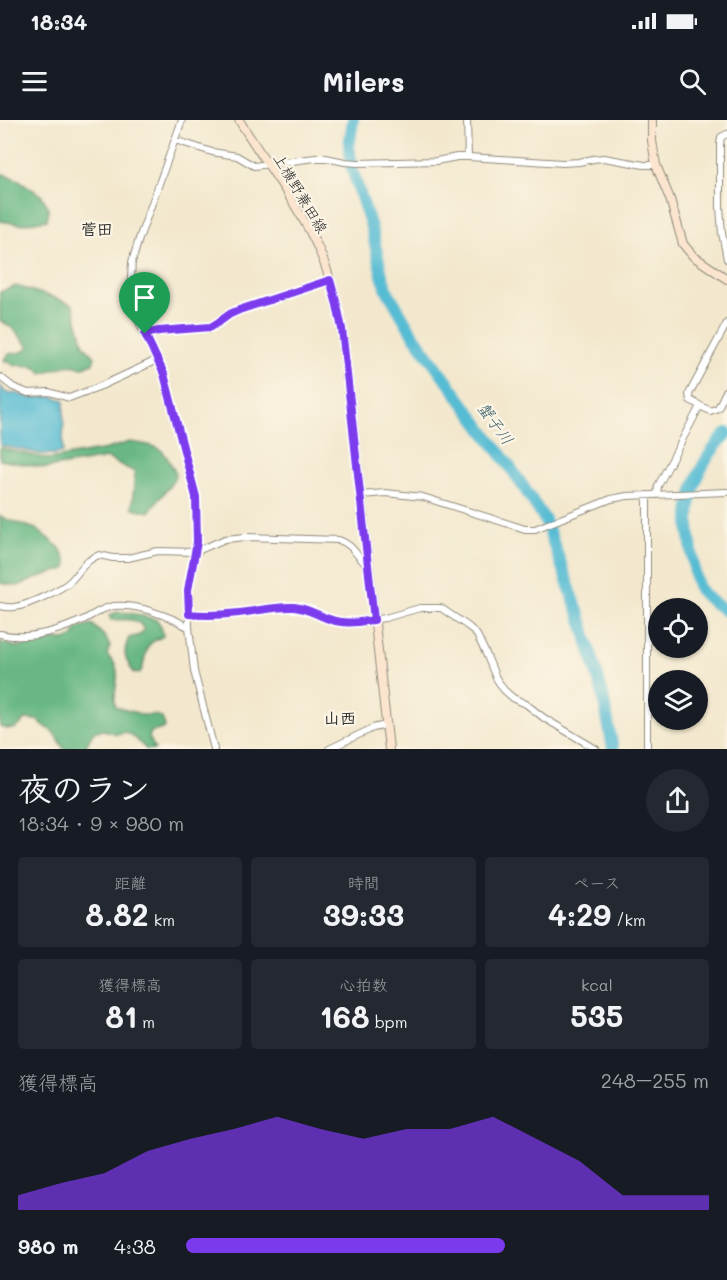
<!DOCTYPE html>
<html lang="ja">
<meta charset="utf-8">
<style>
body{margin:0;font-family:Mali,"Klee One",sans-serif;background:#242831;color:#f1f3f6;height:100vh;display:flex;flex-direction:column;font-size:22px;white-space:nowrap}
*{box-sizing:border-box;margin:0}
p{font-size:20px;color:#9ea1a6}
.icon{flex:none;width:33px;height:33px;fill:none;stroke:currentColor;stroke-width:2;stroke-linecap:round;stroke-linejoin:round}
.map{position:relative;height:629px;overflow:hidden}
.panel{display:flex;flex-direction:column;background:#171b24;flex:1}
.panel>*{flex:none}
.controls{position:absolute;left:648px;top:478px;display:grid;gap:12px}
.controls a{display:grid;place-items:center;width:60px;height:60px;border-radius:50%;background:#171b24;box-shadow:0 2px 4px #0004;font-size:30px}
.pin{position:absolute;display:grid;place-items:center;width:51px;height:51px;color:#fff;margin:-62px -26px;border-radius:50% 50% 50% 0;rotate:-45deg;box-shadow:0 0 6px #0007}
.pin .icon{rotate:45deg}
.round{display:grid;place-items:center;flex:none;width:63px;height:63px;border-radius:32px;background:#242831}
.head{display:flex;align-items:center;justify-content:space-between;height:102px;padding:0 18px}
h1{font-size:33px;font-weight:700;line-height:45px}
.stats{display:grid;grid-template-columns:repeat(3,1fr);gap:9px;height:102px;padding:6px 18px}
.stats div{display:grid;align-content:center;border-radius:6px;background:#242831;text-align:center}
.stats b{font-size:30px;font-weight:700}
.stats small{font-size:16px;font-weight:400}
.stats p{font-size:16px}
.chart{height:168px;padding:12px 18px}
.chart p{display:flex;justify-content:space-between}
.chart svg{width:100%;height:108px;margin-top:6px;fill:#7c3aed;opacity:.7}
ul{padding:0 18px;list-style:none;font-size:20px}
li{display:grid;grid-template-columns:96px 72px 1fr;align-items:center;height:45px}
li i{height:15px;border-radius:8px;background:#7c3aed}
.status{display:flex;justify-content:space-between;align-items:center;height:42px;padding:0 30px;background:#171b24;direction:ltr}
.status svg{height:16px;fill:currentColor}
header{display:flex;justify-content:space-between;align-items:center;height:78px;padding:0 18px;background:#171b24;font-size:27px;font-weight:700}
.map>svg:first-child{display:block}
.forest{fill:#69b884;stroke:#4a7258;stroke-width:1.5}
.water{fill:#56bcd3;stroke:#40747f;stroke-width:1.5}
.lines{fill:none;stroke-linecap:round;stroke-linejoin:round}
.river{stroke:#56bcd3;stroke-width:12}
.minor-casing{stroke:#8f8a7c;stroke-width:8}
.secondary-casing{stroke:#8f8a7c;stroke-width:10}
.minor{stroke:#fff;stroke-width:6}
.secondary{stroke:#fce5cf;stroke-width:8}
.route-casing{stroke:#fff;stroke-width:12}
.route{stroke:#7c3aed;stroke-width:8}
.labels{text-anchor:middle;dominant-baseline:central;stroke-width:4.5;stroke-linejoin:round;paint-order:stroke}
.street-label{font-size:15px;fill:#2b2b2b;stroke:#fcf5e5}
.neighbourhood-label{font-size:16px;font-weight:bold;fill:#2b2b2b;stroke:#fcf5e5}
.water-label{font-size:16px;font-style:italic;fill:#3a5e66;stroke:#fcf5e5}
</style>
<div class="status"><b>18:34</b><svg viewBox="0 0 49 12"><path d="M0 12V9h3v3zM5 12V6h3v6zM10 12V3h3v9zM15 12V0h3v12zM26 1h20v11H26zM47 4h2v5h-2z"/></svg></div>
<header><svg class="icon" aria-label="menu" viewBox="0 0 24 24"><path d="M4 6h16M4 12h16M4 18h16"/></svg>Milers<svg class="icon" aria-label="search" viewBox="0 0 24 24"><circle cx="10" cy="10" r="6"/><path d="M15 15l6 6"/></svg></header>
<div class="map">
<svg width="727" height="629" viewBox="0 0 727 629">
<rect width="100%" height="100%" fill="#fcf5e5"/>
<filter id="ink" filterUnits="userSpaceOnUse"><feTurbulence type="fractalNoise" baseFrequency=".0167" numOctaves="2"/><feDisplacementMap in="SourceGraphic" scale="12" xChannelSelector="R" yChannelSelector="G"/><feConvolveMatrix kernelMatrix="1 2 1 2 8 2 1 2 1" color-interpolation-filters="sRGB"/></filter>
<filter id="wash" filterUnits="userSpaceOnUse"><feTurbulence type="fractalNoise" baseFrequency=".008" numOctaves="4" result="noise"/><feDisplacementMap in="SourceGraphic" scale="24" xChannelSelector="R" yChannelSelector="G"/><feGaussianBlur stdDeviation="1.35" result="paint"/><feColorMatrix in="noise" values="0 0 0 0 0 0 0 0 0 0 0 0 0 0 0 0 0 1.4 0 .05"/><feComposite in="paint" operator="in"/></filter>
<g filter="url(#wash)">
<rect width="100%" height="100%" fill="#f3e8ce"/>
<path class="forest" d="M0,53L19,60L41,75L49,88L47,100L20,104L0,101Z
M16,166L52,177L73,185L84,225L95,237L93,243L84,247L68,245L42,253L34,246L15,245L4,240L9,234L22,232L29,227C19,216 14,206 0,201V172Z
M130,322C161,327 162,325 176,354L171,364L149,392L132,388L135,352L107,338L46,348L0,340V328L49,339L107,329Z
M0,396L6,399L36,409L60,428L67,442L66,449L42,456L18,466L0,463Z
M118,492L131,493L157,500L161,506L163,516C159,519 153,520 150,524C143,531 146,544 140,553H134C125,540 122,532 129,518L140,515L144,510C138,496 123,500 111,500L109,495Z
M92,504L104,516L110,525L107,535C110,538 115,543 116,547C121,561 111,573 116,587L125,590L134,592L142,595H156L162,598L165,606L162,609L151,612L149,617L155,629H146L131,615L124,612L117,614L104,610L94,611L86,626L87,629H64L54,613L37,600L25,599C17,610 13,611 0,607V522L17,527L54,519L65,520L74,516L77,508Z"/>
<path class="water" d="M0,265L5,272L11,274L15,273L32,278L51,276L64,280L63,332C46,337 40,334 24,330C16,328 8,328 0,325Z"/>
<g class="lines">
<path class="river" d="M353,0L349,26L352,49L371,107L382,155L387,170L412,213L513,351L545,400L583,505L603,575L613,629
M727,313C703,338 688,369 689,404C689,413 691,423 692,432C694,443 694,457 699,468C705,479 718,485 727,492"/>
</g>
</g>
<g filter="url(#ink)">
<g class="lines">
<defs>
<path id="minor" d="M182,0L139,119L132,142L130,173L137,198L163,254L196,377L197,422L188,470L189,507L194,551L214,629
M467,0L468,37
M727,14L721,17L720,25V87L722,113L727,139
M175,20L212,32L237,36L254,46L315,38H326L345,42L358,43L436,41L457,37H468L563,43L579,42L593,39L604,38L644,45H656
M727,203L689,274L690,280L710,291L718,288L727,269
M145,214L159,211L211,207L219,202L229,194L239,190L330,160
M0,257L13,267L28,273L49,272L69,278L101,266L157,240
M361,375L385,373L423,377L525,409H535L611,379L627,376L727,372
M657,375L658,366L700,286
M0,486C5,487 10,488 14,487C27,486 57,471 67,464C80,454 82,441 99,435L113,438H128L158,431L195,432L225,419L246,417L339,420C356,426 355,437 369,446
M189,494L223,495L283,487H296L305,489L331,500L351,503L385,498L420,488H441L469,507L477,515L487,536L496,558L504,570L513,578L526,584L544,598L596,629
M0,514C28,521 59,511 85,499C94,494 104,487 114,486C134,484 155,492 173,499C179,501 183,506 189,507
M329,629L373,608L386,605
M647,629V375"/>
<path id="secondary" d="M239,0C265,43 298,83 319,130C330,155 337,183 342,209L389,629
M652,0V21L656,45L670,79L683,124L693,136L727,159"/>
</defs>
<use href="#minor" class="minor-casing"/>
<use href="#secondary" class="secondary-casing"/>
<use href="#minor" class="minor"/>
<use href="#secondary" class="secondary"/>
</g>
</g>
<g class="lines" filter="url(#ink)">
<defs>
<path id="route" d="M330,160L337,185L342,209L374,500C359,502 344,505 329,499C317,495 307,488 294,487C276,486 257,491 239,493C223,495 206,496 189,494L188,470L197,422L196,377L164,254L145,214L159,211L211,207L219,202L230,194L239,190Z"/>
</defs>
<use href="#route" class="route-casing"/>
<use href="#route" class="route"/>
</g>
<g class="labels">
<g class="street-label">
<text transform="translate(301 73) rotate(59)">上横野兼田線</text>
</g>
<g class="neighbourhood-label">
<text x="97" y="108">菅田</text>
<text x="340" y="597">山西</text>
</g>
<g class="water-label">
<text transform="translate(496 303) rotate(54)">蟹子川</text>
</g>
</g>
</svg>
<div class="controls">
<a><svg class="icon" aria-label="locate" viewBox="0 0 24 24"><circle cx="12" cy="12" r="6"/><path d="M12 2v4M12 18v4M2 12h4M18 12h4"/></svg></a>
<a><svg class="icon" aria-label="layers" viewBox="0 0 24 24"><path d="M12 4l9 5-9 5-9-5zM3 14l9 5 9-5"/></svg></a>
</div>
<div class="pin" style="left:145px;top:214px;background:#1e9e55"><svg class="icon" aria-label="arrive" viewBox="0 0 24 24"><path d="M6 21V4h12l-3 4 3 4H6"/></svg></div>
</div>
<section class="panel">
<div class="head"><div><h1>夜のラン</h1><p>18:34 · 9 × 980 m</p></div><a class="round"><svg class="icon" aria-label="share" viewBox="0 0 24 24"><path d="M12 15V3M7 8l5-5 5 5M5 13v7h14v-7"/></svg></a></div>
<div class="stats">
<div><p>距離</p><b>8.82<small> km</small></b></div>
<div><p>時間</p><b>39:33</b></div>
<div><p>ペース</p><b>4:29<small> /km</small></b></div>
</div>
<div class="stats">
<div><p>獲得標高</p><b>81<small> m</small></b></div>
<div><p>心拍数</p><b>168<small> bpm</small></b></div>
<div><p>kcal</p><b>535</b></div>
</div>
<div class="chart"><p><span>獲得標高</span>248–255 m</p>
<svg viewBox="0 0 160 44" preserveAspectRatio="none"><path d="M0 44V38L10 33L20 29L30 20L40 15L50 11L60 6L70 11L80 15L90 11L100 11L110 6L120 15L130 24L140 38L150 38L160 38V44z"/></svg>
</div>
<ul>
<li><b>980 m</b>4:38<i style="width:61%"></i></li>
</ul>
</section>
